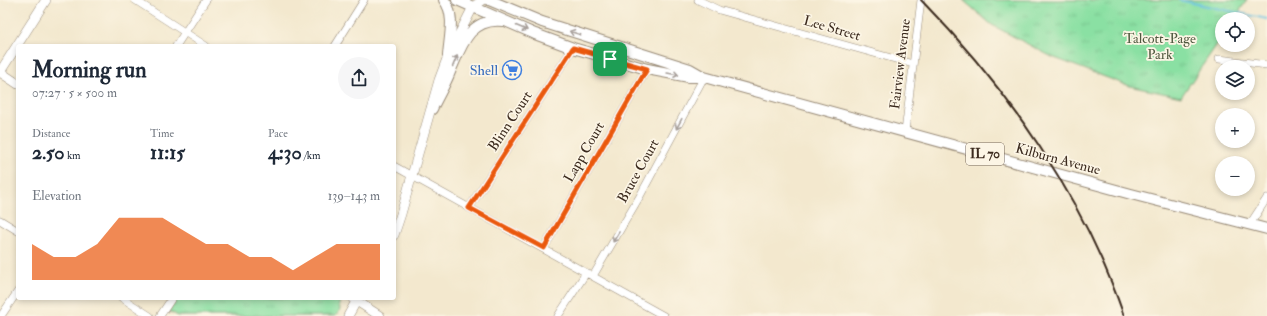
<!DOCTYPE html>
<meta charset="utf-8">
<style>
body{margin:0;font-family:"IM FELL Double Pica",serif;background:#f6f6f7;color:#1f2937;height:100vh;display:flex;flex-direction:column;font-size:15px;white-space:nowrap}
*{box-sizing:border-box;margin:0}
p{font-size:13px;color:#747a83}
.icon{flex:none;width:22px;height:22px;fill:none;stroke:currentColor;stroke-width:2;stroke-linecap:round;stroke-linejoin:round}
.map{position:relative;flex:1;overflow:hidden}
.sheet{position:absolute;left:16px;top:44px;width:380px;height:256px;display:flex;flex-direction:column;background:#fff;border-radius:4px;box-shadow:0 2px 6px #0003}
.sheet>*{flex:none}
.tools{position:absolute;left:1215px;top:12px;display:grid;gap:8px}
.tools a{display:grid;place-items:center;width:40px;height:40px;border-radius:50%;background:#fff;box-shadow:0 2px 6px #0003;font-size:20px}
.pin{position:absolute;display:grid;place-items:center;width:34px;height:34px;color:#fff;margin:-17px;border-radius:8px;box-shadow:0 2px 6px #0006}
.round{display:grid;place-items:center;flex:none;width:42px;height:42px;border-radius:21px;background:#f6f6f7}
.overview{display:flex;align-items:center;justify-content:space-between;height:68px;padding:0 16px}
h1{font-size:22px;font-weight:800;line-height:30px}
.stats{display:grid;grid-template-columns:repeat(3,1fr);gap:6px;height:68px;padding:4px 16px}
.stats div{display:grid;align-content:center}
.stats b{font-size:20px;font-weight:800}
.stats small{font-size:11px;font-weight:400}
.stats p{font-size:11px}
.chart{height:112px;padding:8px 16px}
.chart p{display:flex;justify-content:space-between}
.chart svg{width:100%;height:72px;margin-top:4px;fill:#ea580c;opacity:.7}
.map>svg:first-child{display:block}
.grass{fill:url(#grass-tufts);stroke:#628560}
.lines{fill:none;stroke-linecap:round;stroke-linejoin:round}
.stream{stroke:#63c0e1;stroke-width:2}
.street-casing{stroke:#978976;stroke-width:8}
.secondary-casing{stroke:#978976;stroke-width:10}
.primary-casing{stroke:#978976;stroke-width:12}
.street{stroke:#fff;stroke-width:7}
.secondary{stroke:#fff;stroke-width:9}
.primary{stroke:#fff;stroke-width:10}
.rail{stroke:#3b2a1e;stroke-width:2}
.oneway{stroke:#a79f9a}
.route-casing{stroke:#fff;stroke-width:8}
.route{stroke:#ea580c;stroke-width:5}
.labels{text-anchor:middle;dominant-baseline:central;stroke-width:3.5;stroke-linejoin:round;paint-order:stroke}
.shield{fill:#fcf5e5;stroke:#75675a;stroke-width:1}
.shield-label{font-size:13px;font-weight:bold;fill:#3b2a1e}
.street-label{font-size:14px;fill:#3b2a1e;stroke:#fcf5e5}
.park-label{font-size:14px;fill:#4f583f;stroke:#fcf5e5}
.shop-label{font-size:14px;fill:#366cbe;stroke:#fcf5e5;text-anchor:end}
</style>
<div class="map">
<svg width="1267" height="316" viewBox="0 0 1267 316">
<defs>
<pattern id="grass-tufts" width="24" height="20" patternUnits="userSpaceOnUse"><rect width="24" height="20" fill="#8ae0a3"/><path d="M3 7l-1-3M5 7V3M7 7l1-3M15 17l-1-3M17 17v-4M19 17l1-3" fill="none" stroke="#78c08c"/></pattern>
</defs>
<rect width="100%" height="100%" fill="#fcf5e5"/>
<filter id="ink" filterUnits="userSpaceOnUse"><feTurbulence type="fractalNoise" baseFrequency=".025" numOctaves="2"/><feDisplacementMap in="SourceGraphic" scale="8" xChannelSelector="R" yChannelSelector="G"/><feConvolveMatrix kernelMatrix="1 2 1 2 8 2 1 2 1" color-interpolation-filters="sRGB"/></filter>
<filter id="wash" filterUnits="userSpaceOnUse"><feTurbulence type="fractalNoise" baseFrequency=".012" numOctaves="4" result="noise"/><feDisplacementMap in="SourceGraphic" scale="16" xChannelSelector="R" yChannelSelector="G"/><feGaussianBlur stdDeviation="0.9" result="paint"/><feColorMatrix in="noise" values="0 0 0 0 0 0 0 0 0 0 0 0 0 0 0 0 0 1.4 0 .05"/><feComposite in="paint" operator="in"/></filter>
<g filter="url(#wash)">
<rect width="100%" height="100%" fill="#f3e8ce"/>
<path class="grass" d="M963,0H1247L1234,19H1222V37L1181,97L1129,86L1052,57L992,25Z
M178,298H336L339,301L340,310L336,316H178L169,311Z"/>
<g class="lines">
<path class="stream" d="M1179,0L1267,19"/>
</g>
</g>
<g filter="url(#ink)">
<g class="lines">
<defs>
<path id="street" d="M135,0L206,46
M698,0L719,10L913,64
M176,46L206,0
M335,46L364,0
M1219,59L1267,65
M905,132L921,0
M394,166L664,316
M469,208L573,48
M0,220L18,231
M1250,224L1267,198
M544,248L647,69
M593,276L640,196L704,77
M122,298L150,316
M1,316L18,291
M160,316L172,298
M558,316L586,273"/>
<path id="secondary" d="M0,72L46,0
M0,72L18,84
M394,235L401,214L439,80L448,56L473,7L483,0
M352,298L380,316
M348,316L358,298"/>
<path id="primary" d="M444,0C456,15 449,38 448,56
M457,0L535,34L573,48L647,69L689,77H702
M489,0L542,22L690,69L704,77L1131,194L1267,229
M432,109C438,96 445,85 450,72C461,47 469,17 503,21"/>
</defs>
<use href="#street" class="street-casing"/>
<use href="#secondary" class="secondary-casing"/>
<use href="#primary" class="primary-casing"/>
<use href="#street" class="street"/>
<use href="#secondary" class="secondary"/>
<use href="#primary" class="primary"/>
<path class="rail" d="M921,0C1008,89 1083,197 1124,316"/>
</g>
<defs><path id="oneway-shaft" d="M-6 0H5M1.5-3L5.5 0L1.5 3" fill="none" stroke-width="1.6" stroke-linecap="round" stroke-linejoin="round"/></defs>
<g class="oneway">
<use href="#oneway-shaft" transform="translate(522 28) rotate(23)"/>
<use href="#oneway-shaft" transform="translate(575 33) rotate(-162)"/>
<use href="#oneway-shaft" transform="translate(455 61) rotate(-67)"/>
<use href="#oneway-shaft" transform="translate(673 74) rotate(10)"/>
<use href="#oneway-shaft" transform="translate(679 124) rotate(118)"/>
<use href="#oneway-shaft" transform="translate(616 237) rotate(121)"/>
</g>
</g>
<g class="lines" filter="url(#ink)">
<defs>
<path id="route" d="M573,48L647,69L544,248L469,208Z"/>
</defs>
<use href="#route" class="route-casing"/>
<use href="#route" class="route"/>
</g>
<defs>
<symbol id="supermarket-ring" viewBox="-11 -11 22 22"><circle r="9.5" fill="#fcf5e5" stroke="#3f7fe0" stroke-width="1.5"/><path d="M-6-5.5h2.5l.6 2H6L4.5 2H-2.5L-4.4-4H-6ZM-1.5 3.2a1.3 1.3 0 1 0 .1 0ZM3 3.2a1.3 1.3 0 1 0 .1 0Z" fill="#3f7fe0"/></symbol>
</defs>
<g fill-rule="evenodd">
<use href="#supermarket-ring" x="501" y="59" width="22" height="22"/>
</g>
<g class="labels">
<rect class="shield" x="966" y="143" width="38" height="22" rx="3"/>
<g class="shield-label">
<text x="985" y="154">IL 70</text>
</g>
<g class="street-label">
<text transform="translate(832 28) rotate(16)">Lee Street</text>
<text transform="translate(900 64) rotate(-83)">Fairview Avenue</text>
<text transform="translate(510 121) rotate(-57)">Blinn Court</text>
<text transform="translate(584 152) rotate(-60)">Lapp Court</text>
<text transform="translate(1058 159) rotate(15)">Kilburn Avenue</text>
<text transform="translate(638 171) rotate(-61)">Bruce Court</text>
</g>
<g class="park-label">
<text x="1160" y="38">Talcott-Page<tspan x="1160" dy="16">Park</tspan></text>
</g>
<g class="shop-label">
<text x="498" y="70">Shell</text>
</g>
</g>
</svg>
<div class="tools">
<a><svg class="icon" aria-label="locate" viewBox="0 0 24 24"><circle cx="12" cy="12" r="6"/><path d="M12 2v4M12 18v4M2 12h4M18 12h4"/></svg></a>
<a><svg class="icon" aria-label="layers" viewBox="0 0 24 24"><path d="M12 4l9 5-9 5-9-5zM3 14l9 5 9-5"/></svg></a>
<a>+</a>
<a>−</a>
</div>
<div class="pin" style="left:610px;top:59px;background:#1e9e55"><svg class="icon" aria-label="arrive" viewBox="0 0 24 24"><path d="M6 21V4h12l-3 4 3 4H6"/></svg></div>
<section class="sheet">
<div class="overview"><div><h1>Morning run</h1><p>07:27 · 5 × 500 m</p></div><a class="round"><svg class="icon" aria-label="share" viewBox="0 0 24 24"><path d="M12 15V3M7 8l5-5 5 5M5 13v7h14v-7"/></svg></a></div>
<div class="stats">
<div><p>Distance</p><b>2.50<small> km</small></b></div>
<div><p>Time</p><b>11:15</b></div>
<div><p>Pace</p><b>4:30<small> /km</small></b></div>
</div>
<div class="chart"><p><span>Elevation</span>139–143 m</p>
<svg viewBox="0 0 160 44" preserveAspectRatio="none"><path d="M0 44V22L10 30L20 30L30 22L40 6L50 6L60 6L70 14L80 22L90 22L100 30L110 30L120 38L130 30L140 22L150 22L160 22V44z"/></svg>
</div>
</section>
</div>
